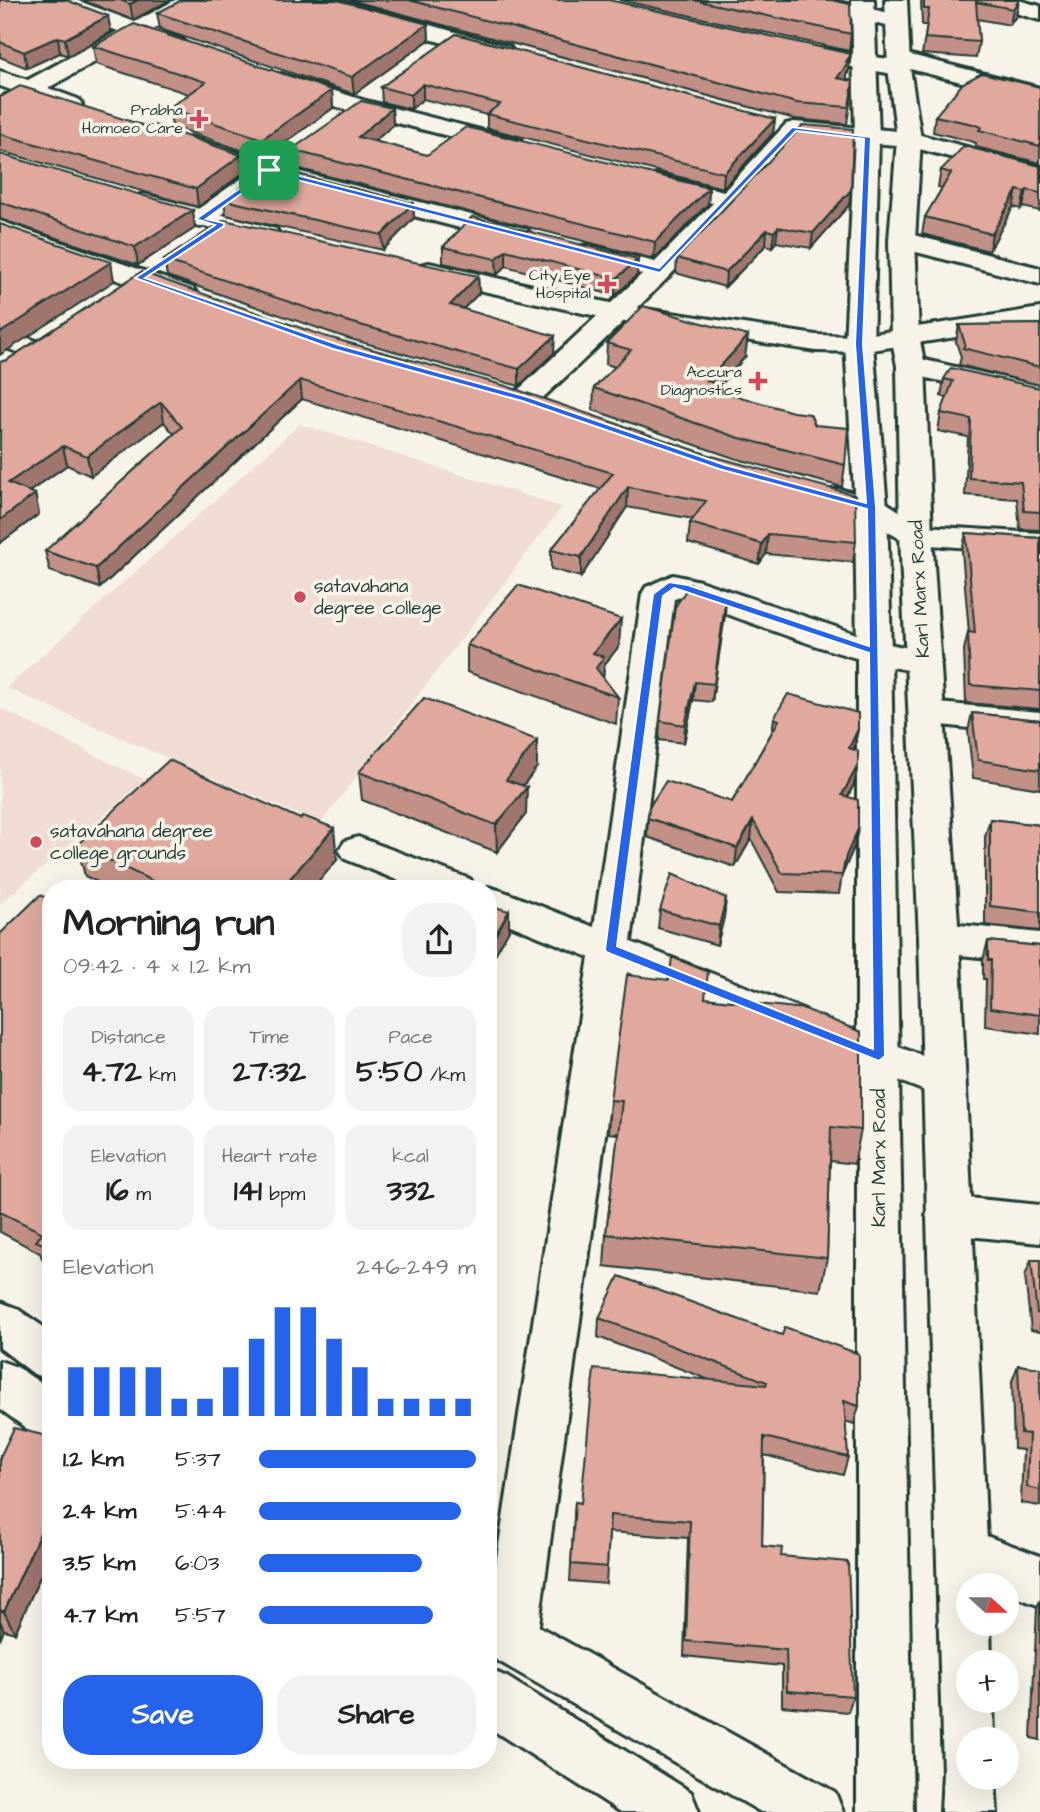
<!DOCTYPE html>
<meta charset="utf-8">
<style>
body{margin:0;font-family:"Architects Daughter",sans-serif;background:#f2f2f2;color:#222;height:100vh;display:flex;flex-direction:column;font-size:26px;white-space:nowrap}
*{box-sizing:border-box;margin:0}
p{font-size:23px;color:#767676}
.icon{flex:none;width:38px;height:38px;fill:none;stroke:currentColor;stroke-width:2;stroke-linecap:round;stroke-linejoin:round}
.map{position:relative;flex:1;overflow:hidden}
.details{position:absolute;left:42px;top:880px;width:455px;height:889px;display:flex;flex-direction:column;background:#fff;border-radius:28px;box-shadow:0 7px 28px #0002}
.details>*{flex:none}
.needle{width:46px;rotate:111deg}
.fabs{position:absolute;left:956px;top:1573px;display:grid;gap:14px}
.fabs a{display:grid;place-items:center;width:63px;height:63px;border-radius:50%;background:#fff;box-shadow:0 7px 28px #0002;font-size:35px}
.pin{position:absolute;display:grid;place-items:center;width:60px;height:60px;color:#fff;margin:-30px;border-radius:14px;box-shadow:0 4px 10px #0006}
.round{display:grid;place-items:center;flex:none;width:74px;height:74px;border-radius:28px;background:#f2f2f2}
.overview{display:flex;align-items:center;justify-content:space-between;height:119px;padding:0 21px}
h1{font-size:38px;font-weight:700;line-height:52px}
.stats{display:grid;grid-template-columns:repeat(3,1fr);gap:10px;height:119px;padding:7px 21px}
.stats div{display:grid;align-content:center;border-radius:18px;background:#f2f2f2;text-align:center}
.stats b{font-size:30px;font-weight:700}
.stats small{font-size:19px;font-weight:400}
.stats p{font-size:19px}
.chart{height:196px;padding:14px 21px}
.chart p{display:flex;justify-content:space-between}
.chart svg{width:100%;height:126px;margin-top:7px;stroke:#2563eb;stroke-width:6}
.primary-button{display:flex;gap:14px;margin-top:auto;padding:14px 21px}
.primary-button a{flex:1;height:80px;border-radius:28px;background:#2563eb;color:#fff;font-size:28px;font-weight:700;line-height:80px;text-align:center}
.primary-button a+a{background:#f2f2f2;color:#222}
ul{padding:0 21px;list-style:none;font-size:23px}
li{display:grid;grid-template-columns:112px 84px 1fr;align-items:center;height:52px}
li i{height:18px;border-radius:9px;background:#2563eb}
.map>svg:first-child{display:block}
.built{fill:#f0dcd2}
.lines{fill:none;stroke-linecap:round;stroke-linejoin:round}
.minor-casing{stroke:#1f3d34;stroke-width:6}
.tertiary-casing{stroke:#1f3d34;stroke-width:6}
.secondary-casing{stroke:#1f3d34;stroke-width:6}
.minor{fill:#f7f3e8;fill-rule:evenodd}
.tertiary{fill:#f7f3e8;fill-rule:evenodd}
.secondary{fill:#f7f3e8;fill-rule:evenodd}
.wall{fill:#c29087;stroke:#1f3d34;stroke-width:2}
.shaded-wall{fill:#9e766e;stroke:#1f3d34;stroke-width:2}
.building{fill:#e1a89d;stroke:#1f3d34;stroke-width:2}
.route{fill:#2563eb;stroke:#fff;stroke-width:2;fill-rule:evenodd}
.poi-dot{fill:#d1495b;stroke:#f7f3e8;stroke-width:2.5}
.labels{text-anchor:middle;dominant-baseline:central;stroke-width:7;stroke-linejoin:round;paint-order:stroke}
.far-poi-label{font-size:16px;fill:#1f3d34;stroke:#f7f3e8;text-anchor:end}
.poi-label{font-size:19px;fill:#1f3d34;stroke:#f7f3e8;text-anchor:start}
.street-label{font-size:19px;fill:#1f3d34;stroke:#f7f3e8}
</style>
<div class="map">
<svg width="1040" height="1812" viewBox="0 0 1040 1812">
<rect width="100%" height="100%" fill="#f7f3e8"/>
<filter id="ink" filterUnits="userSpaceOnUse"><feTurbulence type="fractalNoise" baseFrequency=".0143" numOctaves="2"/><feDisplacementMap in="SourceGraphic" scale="14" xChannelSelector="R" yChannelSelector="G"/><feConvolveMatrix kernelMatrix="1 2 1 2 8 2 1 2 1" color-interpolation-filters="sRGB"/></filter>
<g filter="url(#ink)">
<path class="built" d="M300,424L562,507L320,824L6,688Z
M0,708L145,780L0,904Z"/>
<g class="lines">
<defs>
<path id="minor" d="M45,0H76L135,22L175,0H202L199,5L154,29L183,40L186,45L183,50L175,52L138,38L48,88L78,99L82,104L78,109L70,111L31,98L15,104L7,102L3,97L11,90L0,86V71L28,80L118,31L48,5Z
M304,0H339L510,47L513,52L510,57H494L307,5Z
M787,0H828L904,16L907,21L904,26L896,28L790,5Z
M983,0H1018L1040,6V20L986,5Z
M825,49L888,59L891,54L899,52L1040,88V102L910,69L907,73L899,75L817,61L814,56L817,51Z
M282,74L366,101L520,140L523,145L520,150L511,152L350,111L274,86L270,81L274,76Z
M794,122L909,132L1040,166V181L908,146L800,137C716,231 628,320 535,405L525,408L515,405L510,399L515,393L642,274L578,259L574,253L578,247L587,245L655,262L713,203L648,187L645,182L648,177L657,175L724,191L786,124Z
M191,137L277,166L527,229L531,235L527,241L518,243L271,179L209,224L200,227L191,224L187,219L191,214L249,173L182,149L179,144L182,139Z
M0,221L193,288L197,294L193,300L183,302L173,300L0,238Z
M902,232L1040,268V284L893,246L889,240L893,234Z
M0,328L42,343L46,349L42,355L32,357L0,346Z
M911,357L1040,386V404L901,372L897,366L901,360Z
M838,489L882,500L923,526L1040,533V553L916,544L905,542L860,514L827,505L823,498L827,491Z
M673,575L700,581L880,642L936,654L941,662L936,670C894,681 730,614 681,597L674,599L631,942L805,1010L811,1021L805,1032L791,1037L627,972L537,1639L529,1657L511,1665L493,1657L488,1647V1617L589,957L488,916V889H481L488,887L502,891L594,927L642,594L646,587Z
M927,702L1040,712V736L915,722L910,714L915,706Z
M358,837L470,879L476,889H419L345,859L339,850L345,841Z
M939,923L1040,933V963L939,953L925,948L919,938L925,928Z
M850,1029L958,1069L964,1081L958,1093L943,1098L835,1056L829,1045L835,1034Z
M948,1196L1040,1205V1243L948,1234L932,1228L926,1215L932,1202Z
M962,1527L1040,1556V1606L1006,1593V1586H988L944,1568L937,1551L944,1534Z"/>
<path id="tertiary" d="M143,194L276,229L280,235L276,241L267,243L134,207L130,202L134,197Z
M429,263L619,305L816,335L859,336L1040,308V324L859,352L816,351L619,321L420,277L416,271L420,265Z
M0,1302L16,1308L51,1332V1380L34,1374L0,1348Z
M0,1361L17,1367L51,1390V1440L34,1434L0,1409Z
M488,1600L506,1608L835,1792L843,1812H761L488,1655Z
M488,1669L507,1677L691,1792L699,1812H621L488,1727Z"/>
<path id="secondary" d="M852,0H874L879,137L873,344L887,507L891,652L913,1812H857V652L855,507L845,344L855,137Z
M885,0H907L910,68L921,139L915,240L919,336L925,366L932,535L959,938L989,1586H968V1624H990L991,1662H968V1701H993L994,1740H968V1778H995L997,1812H941L943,1773L919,938L900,535L897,366L891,336L889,240L897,139L888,68Z"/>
</defs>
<use href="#minor" class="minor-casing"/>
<use href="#tertiary" class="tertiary-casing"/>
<use href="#secondary" class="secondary-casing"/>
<use href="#minor" class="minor"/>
<use href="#tertiary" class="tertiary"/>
<use href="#secondary" class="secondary"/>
</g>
<path class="wall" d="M0,0L111,32L68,56L60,53L27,68L0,57Z
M82,0H170L133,20Z
M350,0H609L849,70L846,79L853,81L847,124L795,119Z
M620,0H831L851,34L849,51Z
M921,0H1019L1016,16L1010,25L977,19L979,42L976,58L922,54L927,25H922Z
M157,13L428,24L429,40L354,94L160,29Z
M456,34L775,119L773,133L723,188L487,128V115L423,99L411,109L382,102L381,87Z
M93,46L332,90L333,108L264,158L172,126L169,108L189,94L96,64Z
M1040,87V163L976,147V143L970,141L933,132L935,116Z
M0,97L145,126L241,155L243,173L198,207L0,151Z
M392,108L393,125L374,141L427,155L709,188L708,204L654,259L292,167L291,150Z
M0,154L195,228L138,265L0,219Z
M1040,166V211L1023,207L1021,209L1013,207L989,251L922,234L925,217L942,188L938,187L941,170Z
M224,200L413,203L414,218L383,250L226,215Z
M849,205L811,248L776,242L772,247L766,245L725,287L676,273L677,258Z
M472,217L637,275L615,296L506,266L497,275L443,263V247Z
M164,260L478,276L479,293L463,309L554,353L519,386L347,338L167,276Z
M141,272L856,542L853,562L766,554L759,564L688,543L690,523L693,519L627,507L581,577L551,569V550L601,489L302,399L100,588L50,571L45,551L174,434L164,422L91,476L67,465L29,492L35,494L39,514L0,543V362L7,360Z
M1040,324V385L959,365L961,357L956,342L959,325Z
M607,343L745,357L721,385L734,395L815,425L845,465L842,487L734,458L593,410L594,388L615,367L606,364Z
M944,379L1040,388V530L1020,529L1017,499L965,495L968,437L938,431L941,413L947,398L941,396Z
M966,533L1040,538V709L966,703L964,650L968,632L969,633L962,551Z
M726,597L712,702L693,700L684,743L659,740L660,721Z
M467,645L619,646L604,665L603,678L618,697L616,724L467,672Z
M972,713L1040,720V789L973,778L968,731Z
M774,718L858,729L854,749L858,765L854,784L848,797L858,829L854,847L842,875L839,894L779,892L751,839L735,867L647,837L648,818L732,802L772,732Z
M537,767L523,786L526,814L497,852L362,800L359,772Z
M990,819L1040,825V931L985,925V837Z
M77,845L337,860L312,889H111L85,876Z
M726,898L724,917L717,945L658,928L660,910Z
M51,900V1269L45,1266L40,1253L0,1232V934Z
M988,941L1040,946V1034L985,1026L986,979H983V960Z
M705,998L861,1130L854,1164L830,1161L827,1258L820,1291L604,1266L606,1234L618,1134L608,1133L610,1100Z
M1031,1260H1040V1332L1031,1330L1025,1276Z
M599,1318L859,1406L854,1424L845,1421L848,1457L843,1475L764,1455L762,1546L781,1556L853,1696L848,1712L782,1706V1666L684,1656L688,1538L609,1532L606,1584L570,1581L575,1502L581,1503L710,1380L598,1337Z
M1018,1365L1040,1368V1506L1021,1503L1023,1450L1014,1449L1012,1381Z
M51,1437V1552L15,1633L4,1630L0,1640V1455Z
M1040,1600V1740L1031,1738L1037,1608Z"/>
<path class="shaded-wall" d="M138,0H170L133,20L130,4Z
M1019,0L1016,16L1010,25L1013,9Z
M108,16L111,32L68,56L65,39Z
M428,24L429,40L354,94L352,77Z
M58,37L60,53L27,68L24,52Z
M851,54L849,70L847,73V79L835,94L837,78Z
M423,84V99L411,109V95Z
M332,90L333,108L264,158L262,139Z
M392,108L393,125L360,154L358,137Z
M775,119L773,133L723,188L724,173Z
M241,155L243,173L198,207L196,189Z
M709,188L708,204L654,259L655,242Z
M851,190L849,205L811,248L813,233Z
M1017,190L1013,207L989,251L992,234Z
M1027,190L1023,207L1021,209L1025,192Z
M413,203L414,218L383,250L382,235Z
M193,210L195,228L138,265L135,247Z
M778,227L776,242L772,247L774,232Z
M767,230L766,245L725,287L726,272Z
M506,250V266L497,275L496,259Z
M638,259L637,275L615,296L616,279Z
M111,262L114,281L0,355V333Z
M478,276L479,293L450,322V305Z
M555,336L554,353L519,386V369Z
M748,336L745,357L705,402L707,381Z
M300,380L302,399L100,588L96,568Z
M161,402L164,422L91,476L87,456Z
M63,446L67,465L13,503L8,483Z
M628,487L627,507L581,577V557Z
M35,494L39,514L0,543V520Z
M768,534L766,554L759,564L762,544Z
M726,597L725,616L712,702L714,684Z
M621,619L619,646L604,665L603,684L599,690L593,653Z
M695,682L693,700L684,743L685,725Z
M858,729L854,748L845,767L849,748Z
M537,740V767L506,807V780Z
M858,765L854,784L839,814L842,795Z
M527,787L526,814L497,852L496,825Z
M753,820L751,839L735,867L737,848Z
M334,828L337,860L312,889H281Z
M858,829L854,847L842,875L846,856Z
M726,898L724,917L717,945L719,926Z
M509,911V930L488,967V948Z
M51,1509V1552L15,1633L4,1612Z
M0,1621L4,1630L0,1640Z"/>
<path class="building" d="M0,0H66L108,16L65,39L58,37L24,52L0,42Z
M120,0H138L130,4Z
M182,0H337L428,24L352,77L157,13Z
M409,0H609L851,54L846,62H849L837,78L853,81L849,107L797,103Z
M694,0H831L850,4L851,34Z
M924,0H1019L1013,9L976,2L979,42L925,38L929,9H924Z
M134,24L332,90L262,139L169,108L206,82L93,46Z
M456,34L775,119L724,173L487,114L500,104L423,84L411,95L381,87Z
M982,73L1040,87V146L979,130L981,127L973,124L935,116L963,83Z
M20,86L145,126L149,123L241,155L196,189L0,134V97Z
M361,101L392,108L358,137L427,155L466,127L709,188L655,242L291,150Z
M803,125L853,129L851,190L813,233L778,227L774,232L767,230L726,272L677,258Z
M964,146L1040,166V193L1027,190L1025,192L1017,190L992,234L925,217L951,173L941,170Z
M0,154L193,210L135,247L0,202Z
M270,167L413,203L382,235L224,200Z
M472,217L638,259L616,279L506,250L496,259L443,247Z
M224,220L478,276L450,305L555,336L519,369L346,321L164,260Z
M0,224L111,262L0,333Z
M141,272L324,336L506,386L712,456L855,495L856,542L768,534L762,544L690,523L706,501L628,487L581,557L551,550L613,473L300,380L96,568L45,551L182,427L161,402L87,456L63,446L8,483L35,494L0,520V362L7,360Z
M643,306L748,336L707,381L734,389L730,394L793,412L810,414L815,425L848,428L845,465L736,437L594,388L631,350L607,343Z
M1040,324V367L963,348L965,344L959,325Z
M951,368L1040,388V512L1024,511L1021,482L969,478L971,419L941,413L953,381L944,379Z
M966,533L1040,538V691L970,685L968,632L975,633Z
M690,584L726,597L714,684L695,682L685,725L660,721L675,607Z
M518,585L621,619L593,653L604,657L596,668L618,697L467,645Z
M788,694L858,713V729L849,748L858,751V765L842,795L858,800V829L846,856L842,875L782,873L753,820L737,848L648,818L649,807L666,781L732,802L779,720L774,718Z
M424,698L537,740L506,780L527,787L496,825L359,772Z
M972,713L1040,720V770L978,760Z
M169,760L300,819L303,816L334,828L281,889H169L77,845Z
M990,819L1040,825V912L990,906Z
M672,874L726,898L719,926L660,910Z
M40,895L51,900V1067L46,1072L51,1074V1248L36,1241L43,1233L0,1212V934Z
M488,905L509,911L488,948Z
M988,941L1040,946V1015L990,1008L991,960H988Z
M672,957L708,972L705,998L805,1009L861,1032V1130L831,1127L827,1258L606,1234L622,1101L610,1100L627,975L669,980Z
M1031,1260H1040V1314L1037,1313Z
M619,1276L782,1335L785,1327L859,1354V1406L844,1401L848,1457L764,1437L762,1546L782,1548L781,1556L848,1562L853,1696L787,1691L786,1650L686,1641L690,1521L610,1515L607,1567L571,1564L575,1502L581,1503L594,1369L766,1385L767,1382L599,1318Z
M1018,1365L1040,1368V1490L1027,1487L1029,1434L1021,1433Z
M14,1428L51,1437V1509L4,1612L0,1610V1455H1Z"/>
</g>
<path class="route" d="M792,127L871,137L863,344L876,507L885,1056L879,1061L606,952L605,949L653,594L669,582L688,585L869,646L867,509L719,469L522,401L333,349L135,278L215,225L196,219L269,168L659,268ZM796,131L864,139L855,344L866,503L725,465L528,397L339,345L145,278L224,226V223L206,219L270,173L660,273ZM674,588L869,653L873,1049L617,946L663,596Z"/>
<g class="poi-dot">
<path d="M195.5 108.5h7v7h7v7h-7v7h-7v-7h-7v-7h7z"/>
<path d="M603.5 273.5h7v7h7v7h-7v7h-7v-7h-7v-7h7z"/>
<path d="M754.5 370.5h7v7h7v7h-7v7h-7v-7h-7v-7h7z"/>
<circle cx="300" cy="597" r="7"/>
<circle cx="36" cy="842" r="7"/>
</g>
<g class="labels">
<g class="far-poi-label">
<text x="183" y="110">Prabha<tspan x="183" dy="18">Homoeo Care</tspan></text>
<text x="591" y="275">City Eye<tspan x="591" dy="18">Hospital</tspan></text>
<text x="742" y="372">Accura<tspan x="742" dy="18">Diagnostics</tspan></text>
</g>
<g class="poi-label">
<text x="314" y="586">satavahana<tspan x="314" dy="22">degree college</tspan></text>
<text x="50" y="831">satavahana degree<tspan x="50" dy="22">college grounds</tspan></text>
</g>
<g class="street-label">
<text transform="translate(920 589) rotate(-93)">Karl Marx Road</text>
<text transform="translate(879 1158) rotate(-90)">Karl Marx Road</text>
</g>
</g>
</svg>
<div class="fabs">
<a><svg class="needle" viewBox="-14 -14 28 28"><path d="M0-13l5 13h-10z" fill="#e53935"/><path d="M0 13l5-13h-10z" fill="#767676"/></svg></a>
<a>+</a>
<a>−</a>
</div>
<div class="pin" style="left:269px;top:170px;background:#1e9e55"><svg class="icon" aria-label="arrive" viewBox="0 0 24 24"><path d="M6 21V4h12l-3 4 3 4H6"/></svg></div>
<section class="details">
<div class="overview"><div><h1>Morning run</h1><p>09:42 · 4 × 1.2 km</p></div><a class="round"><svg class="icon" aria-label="share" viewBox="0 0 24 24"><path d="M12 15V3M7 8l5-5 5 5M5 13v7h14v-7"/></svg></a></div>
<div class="stats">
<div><p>Distance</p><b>4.72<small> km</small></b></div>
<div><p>Time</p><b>27:32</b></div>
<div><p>Pace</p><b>5:50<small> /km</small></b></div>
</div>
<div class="stats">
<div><p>Elevation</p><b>16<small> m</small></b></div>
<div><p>Heart rate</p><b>141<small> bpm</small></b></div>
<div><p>kcal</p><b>332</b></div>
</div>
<div class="chart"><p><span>Elevation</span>246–249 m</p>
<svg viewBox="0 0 160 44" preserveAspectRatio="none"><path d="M5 44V27M15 44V27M25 44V27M35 44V27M45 44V38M55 44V38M65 44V27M75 44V17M85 44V6M95 44V6M105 44V17M115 44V27M125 44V38M135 44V38M145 44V38M155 44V38"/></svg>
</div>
<ul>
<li><b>1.2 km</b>5:37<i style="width:100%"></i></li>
<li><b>2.4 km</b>5:44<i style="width:93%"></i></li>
<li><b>3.5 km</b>6:03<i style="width:75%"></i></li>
<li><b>4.7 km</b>5:57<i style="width:80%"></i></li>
</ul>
<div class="primary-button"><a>Save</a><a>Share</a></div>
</section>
</div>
